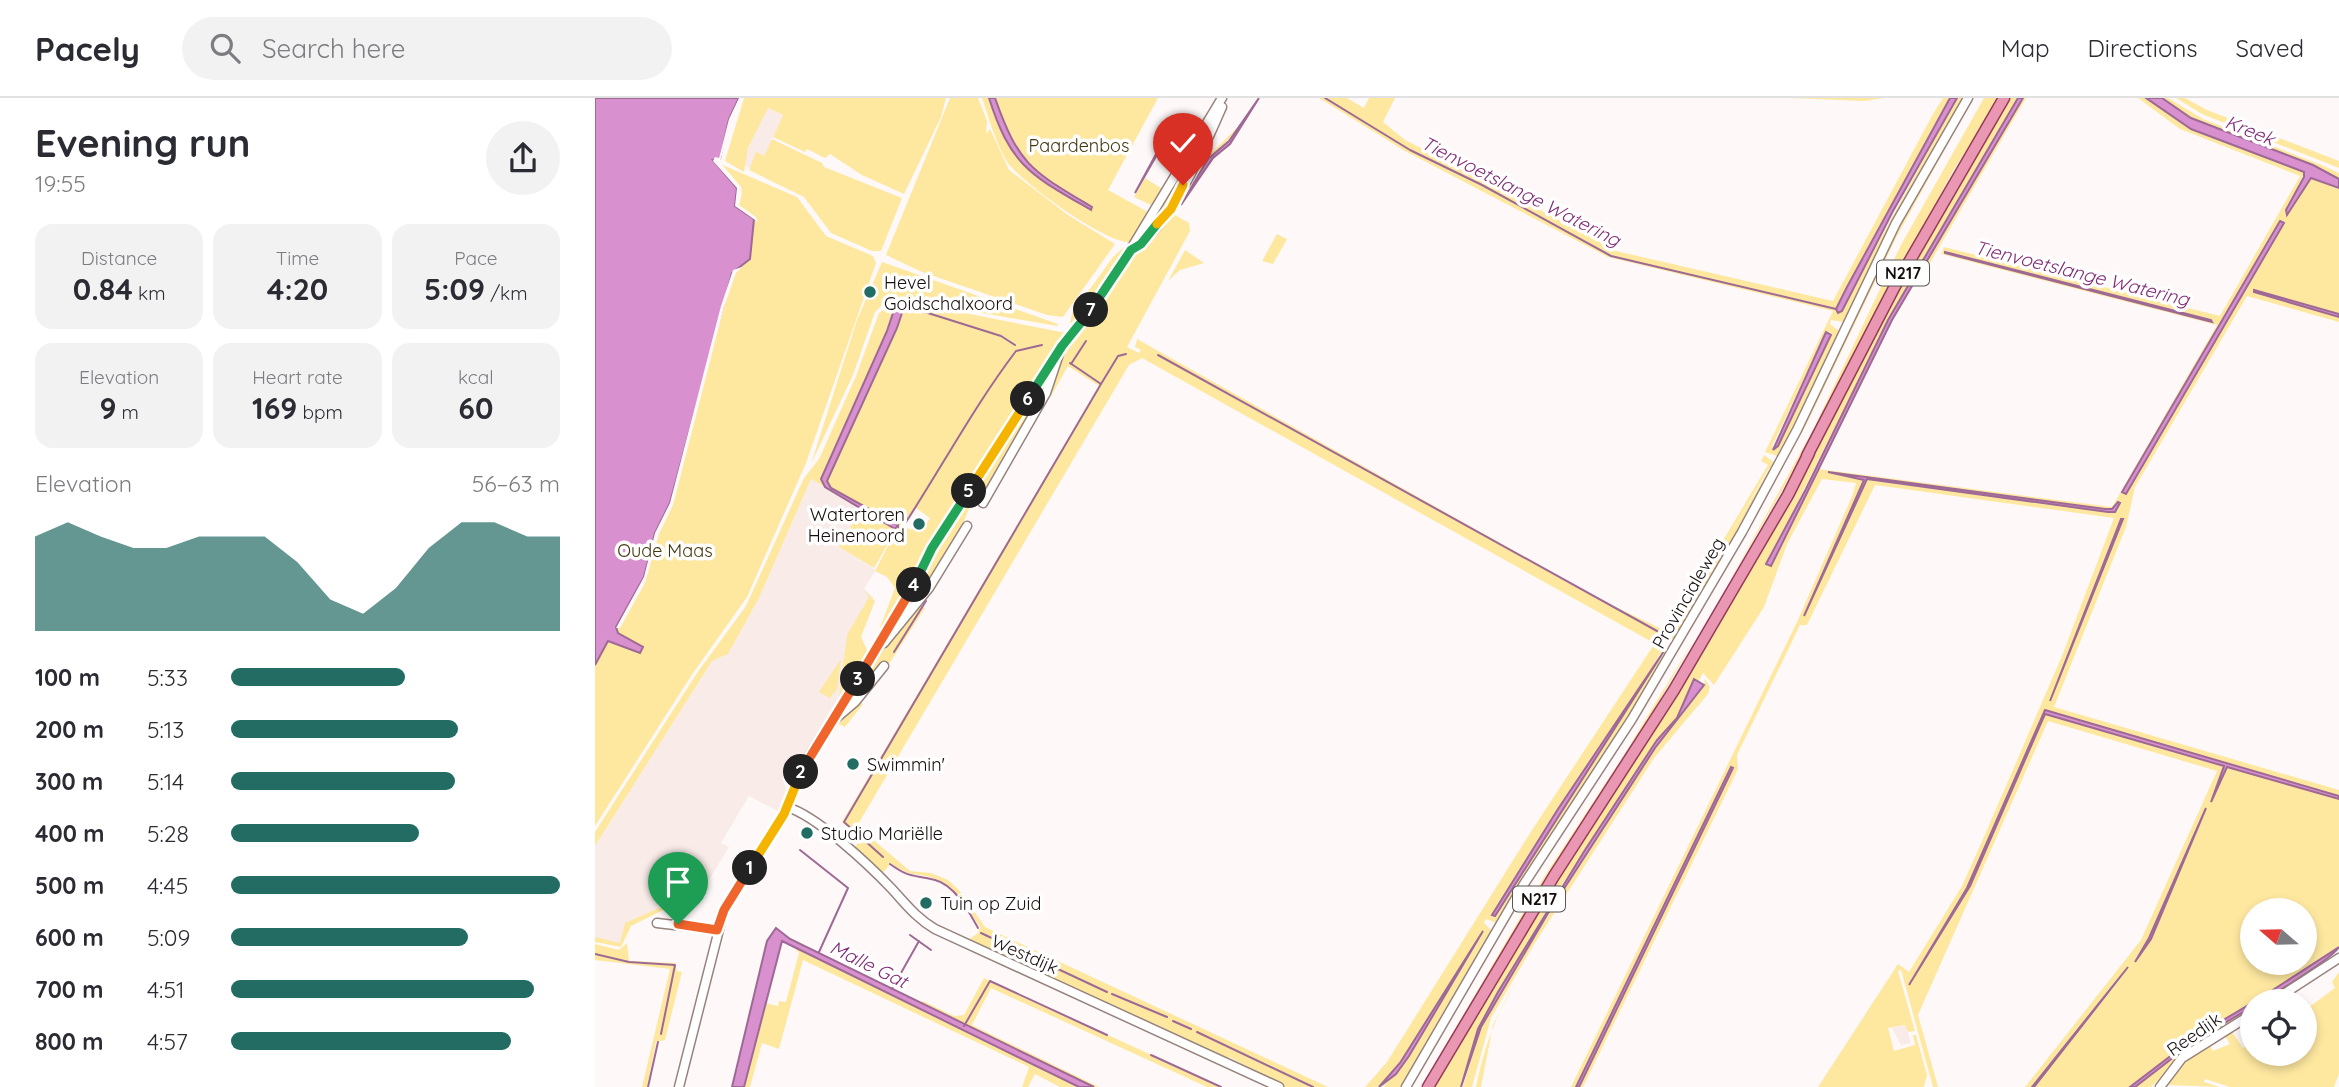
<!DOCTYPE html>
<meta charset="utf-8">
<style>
body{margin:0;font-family:Quicksand,sans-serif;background:#f2f2f3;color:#2b2b33;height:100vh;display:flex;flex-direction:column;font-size:26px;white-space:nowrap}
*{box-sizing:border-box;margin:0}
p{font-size:23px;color:#7c7c81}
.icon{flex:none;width:38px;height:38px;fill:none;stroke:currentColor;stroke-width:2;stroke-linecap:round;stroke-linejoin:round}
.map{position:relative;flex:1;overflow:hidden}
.sheet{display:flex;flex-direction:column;background:#fff;width:595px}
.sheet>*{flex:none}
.needle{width:46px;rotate:290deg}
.buttons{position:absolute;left:1645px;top:800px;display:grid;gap:14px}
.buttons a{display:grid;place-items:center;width:77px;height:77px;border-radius:50%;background:#fff;box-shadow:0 4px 10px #0003;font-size:35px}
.pin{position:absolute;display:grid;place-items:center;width:60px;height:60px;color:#fff;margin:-72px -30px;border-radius:50% 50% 50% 0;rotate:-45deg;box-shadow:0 0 7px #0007}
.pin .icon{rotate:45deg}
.km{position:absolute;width:35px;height:35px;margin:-18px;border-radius:50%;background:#222;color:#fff;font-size:19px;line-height:35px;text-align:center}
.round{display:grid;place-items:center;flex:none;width:74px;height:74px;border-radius:37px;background:#f2f2f3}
.headline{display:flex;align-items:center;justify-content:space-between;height:119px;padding:0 35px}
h1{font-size:38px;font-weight:800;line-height:52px}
.metrics{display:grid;grid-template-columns:repeat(3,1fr);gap:10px;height:119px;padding:7px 35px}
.metrics div{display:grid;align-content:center;border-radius:18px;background:#f2f2f3;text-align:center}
.metrics b{font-size:30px;font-weight:800}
.metrics small{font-size:19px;font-weight:400}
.metrics p{font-size:19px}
.chart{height:196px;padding:14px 35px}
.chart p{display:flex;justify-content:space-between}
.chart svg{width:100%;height:126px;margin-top:7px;fill:#236c64;opacity:.7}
ul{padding:0 35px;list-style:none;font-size:23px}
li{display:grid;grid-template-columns:112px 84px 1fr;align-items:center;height:52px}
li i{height:18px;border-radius:9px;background:#236c64}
header{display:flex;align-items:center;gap:42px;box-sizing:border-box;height:98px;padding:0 35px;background:#fff;border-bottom:2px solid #e1e1e2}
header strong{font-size:33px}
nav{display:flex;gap:38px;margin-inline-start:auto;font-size:24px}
.search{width:490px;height:63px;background:#f2f2f3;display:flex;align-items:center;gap:18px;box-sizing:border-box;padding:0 24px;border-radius:38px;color:#7c7c81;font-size:26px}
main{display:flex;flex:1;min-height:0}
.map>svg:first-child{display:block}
.built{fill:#f8ebe8}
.green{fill:#fee8a0;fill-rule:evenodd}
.water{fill:#d890ce;stroke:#9e6994;stroke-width:2}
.pier{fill:#fef9f8}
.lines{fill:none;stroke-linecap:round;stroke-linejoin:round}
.stream{stroke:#9e6994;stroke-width:2}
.minor-casing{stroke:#97837e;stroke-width:11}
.major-casing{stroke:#953a58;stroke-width:13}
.minor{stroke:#fff;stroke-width:8}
.major{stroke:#e997b3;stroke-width:10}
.split-1-casing{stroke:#fff;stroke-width:14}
.split-2-casing{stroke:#fff;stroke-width:14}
.split-3-casing{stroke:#fff;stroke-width:14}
.split-4-casing{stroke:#fff;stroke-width:14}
.split-5-casing{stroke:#fff;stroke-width:14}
.split-6-casing{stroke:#fff;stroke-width:14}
.split-7-casing{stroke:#fff;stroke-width:14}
.split-8-casing{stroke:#fff;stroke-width:14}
.split-9-casing{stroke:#fff;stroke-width:14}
.split-1{stroke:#f0652b;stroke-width:9}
.split-2{stroke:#f5b400;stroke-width:9}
.split-3{stroke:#f0652b;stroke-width:9}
.split-4{stroke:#f0652b;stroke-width:9}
.split-5{stroke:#22a559;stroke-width:9}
.split-6{stroke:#f5b400;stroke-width:9}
.split-7{stroke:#22a559;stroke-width:9}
.split-8{stroke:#22a559;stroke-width:9}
.split-9{stroke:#f5b400;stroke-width:9}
.poi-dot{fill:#236c64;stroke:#fff;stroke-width:2.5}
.labels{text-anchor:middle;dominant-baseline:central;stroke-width:7;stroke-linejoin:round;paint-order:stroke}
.shield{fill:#fff;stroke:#5b5655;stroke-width:2}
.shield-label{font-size:16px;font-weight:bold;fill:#150e0c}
.park-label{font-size:18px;fill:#42360d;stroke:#fff}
.poi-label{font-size:18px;fill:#150e0c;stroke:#fff;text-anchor:start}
.street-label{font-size:18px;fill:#150e0c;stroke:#fff}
.water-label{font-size:19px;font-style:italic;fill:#812d79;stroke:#fff}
</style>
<header>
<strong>Pacely</strong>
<div class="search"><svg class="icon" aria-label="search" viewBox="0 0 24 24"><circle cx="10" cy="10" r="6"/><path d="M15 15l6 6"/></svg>Search here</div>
<nav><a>Map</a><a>Directions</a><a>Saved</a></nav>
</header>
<main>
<section class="sheet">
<div class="headline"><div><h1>Evening run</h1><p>19:55</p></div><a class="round"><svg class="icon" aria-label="share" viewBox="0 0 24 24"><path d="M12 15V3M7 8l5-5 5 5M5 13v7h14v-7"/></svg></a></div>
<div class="metrics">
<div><p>Distance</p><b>0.84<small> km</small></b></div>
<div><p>Time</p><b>4:20</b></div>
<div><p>Pace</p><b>5:09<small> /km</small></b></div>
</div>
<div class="metrics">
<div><p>Elevation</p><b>9<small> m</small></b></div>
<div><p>Heart rate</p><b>169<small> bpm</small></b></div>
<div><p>kcal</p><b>60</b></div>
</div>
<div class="chart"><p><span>Elevation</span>56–63 m</p>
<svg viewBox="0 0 160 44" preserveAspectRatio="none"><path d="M0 44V11L10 6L20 11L30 15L40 15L50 11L60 11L70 11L80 20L90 33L100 38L110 29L120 15L130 6L140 6L150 11L160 11V44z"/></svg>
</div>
<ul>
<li><b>100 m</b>5:33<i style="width:53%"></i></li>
<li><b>200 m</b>5:13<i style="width:69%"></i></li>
<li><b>300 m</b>5:14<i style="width:68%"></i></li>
<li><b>400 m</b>5:28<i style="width:57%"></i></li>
<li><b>500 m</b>4:45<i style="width:100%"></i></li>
<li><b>600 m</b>5:09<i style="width:72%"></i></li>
<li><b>700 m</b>4:51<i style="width:92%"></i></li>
<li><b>800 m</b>4:57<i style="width:85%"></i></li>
</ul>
</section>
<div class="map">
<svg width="1744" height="989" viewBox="0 0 1744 989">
<rect width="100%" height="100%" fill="#fef9f8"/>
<path class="built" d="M172,10L188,17L162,74L146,66Z
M216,381L266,411L244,449L281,472L269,491L278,499L265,541L273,558L206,663L196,665L187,681L193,694L185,714L154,698L126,745L134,749L103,800L92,797L31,825L25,846L0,839V748L117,563L133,556L164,500Z
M1311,927L1316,945L1306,947L1297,930Z"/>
<path class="green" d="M149,0H351L346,19L309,96L267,77L235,56L230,60L212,51L210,54L178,39L188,17L173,10L153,50L149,74L130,63Z
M355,0H383L392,23L391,36L395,31L414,72L473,117L520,146L468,219L452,217L327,174L291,157Z
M387,0H394C418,68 434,78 496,111L433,68L413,36L400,0H563L513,92L553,114L537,144C515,149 422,82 411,62C400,43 394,20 387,0Z
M724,0H752L769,10L774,0H800L788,24L810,42L883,78L1021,153L1238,203L1338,16L1348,0H1355L1252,189L1241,211L1245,215L1362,0H1369L1313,95L1249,224L1236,222L1235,226L1244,233L1185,359L1170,354L1238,213L1013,159L810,53ZM1235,234L1208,299L1179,352L1177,348L1231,235Z
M1194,0H1289L1269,3Z
M1378,0L1302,138L1212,325L1168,405L1217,311L1304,129Z
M1389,0H1405L1358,73L1189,389L1134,484L1218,332L1306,147Z
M1414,0H1423L1293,222L1172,466L1176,467L1223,371L1517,409L1622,227L1346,156L1349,149L1625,218L1705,78L1585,31L1543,0H1551L1596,31L1709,74L1692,116L1716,80L1744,90V216L1659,194L1744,219V224L1652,198L1540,389L1531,429L1459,609L1744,692V698L1450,613L1372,790L1314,887L1371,796L1450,616L1630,668L1616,703L1632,668L1744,701V849L1687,889L1603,937L1605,940L1657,909V913L1602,945L1556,989H1540L1600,942L1599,940L1535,989H1439L1534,870L1437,989H1430L1546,842L1622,673L1453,623L1323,917L1343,989H1338L1306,872L1303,873L1320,933L1313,934L1310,927L1293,930L1299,953L1320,947L1318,937H1321L1332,977L1329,989H1223L1303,866L1314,874L1367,788L1388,741L1467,558L1519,420L1280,387L1212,527H1205L1142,657L1143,671L988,989H984L1136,669L981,989H976L1202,524L1258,396L1261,385L1227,381L1192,446L1169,509L1119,587L1108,575L1103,584L1099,582L1082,620L1059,647L965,790L903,894L883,931L866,989H838L898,885L1199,400L1281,231ZM1686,124L1688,126L1541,378L1530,396L1528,394ZM1350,154L1617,222L1350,156ZM1233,375L1510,411H1517L1522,404L1518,414H1513L1272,381L1209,518L1269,382ZM1525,421L1528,422L1455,603ZM1611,711L1556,841L1539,862L1551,845ZM1657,812H1710V864H1657Z
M1428,0H1431L1325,182L1321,181Z
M1567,0H1573L1608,21L1729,68L1744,75V81C1688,50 1617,41 1567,0Z
M1581,0H1590L1612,12L1744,63V70L1607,16Z
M624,9L577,107L545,141Z
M645,27C633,45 616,56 604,74L603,68L611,49L618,53Z
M177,41L227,65L229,69L307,100L286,153H277L236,135L209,99L154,72L161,54L169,58Z
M116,62L202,99L231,138L278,158L281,165L211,365L152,499L96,578L0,728V462Z
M550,80L569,92L558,108L539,99Z
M573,117H580L594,125L595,133L532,249L544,255L546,252L540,249L542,241L1010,504L1071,533L1066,542L1061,539L1057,544L547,260L534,267L262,728L315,773L336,775L353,782L364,792L390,829L733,989H690L634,959L632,962L373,842L383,835L385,829C374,813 362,790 343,782C323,773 318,782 296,765L286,777L258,751L266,741L247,724L504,288L473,268L456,298L453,296L463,274L469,250L503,209L539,154Z
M682,136L692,141L678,166L667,163Z
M528,150L531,153L481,225H475L477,216L518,159Z
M590,152L609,165L585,172L573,183Z
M287,164L463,226L462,228L325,204L292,202L280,214L258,277L216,366L262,222Z
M299,204L329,207L471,235L289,534L284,532L300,490L292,479L280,473L301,432L279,470L244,449L266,411L300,431L302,427L236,390L232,383L302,230L308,209L299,210L292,233L229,372L226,383L230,389L216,381L164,500L133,556L117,563L0,748V734L102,575L151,508L209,380L224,361L261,278L284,215ZM321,410L335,420L327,433L319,428L316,432L304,425L306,421L312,424Z
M460,263L454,284L385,406L374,400Z
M1169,357L1180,365L1146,429L1077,547L1072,543L1074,533L1173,367L1166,363ZM1175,370L1121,461L1174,370Z
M373,401L377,404L362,439L332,491L305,519L338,453Z
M268,491L280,503L266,539L274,556L248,601L244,599L252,537L274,499Z
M325,507L330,510L294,566L290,564L245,616L286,552Z
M1101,538L1053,623L954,777L826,989L949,779L1029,657Z
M1060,545L1070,550L1073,556L902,825L891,821L889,825L897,833L807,989H788L814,958L889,834L799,973L784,989H770L792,964L937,732ZM1066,554V559L898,817L963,711L1043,594Z
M246,561L242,591L235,600L224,594Z
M1110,581L1115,589L1113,596L1059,660L938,848L896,920L877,989H868L886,929L927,859L1056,656L1109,588Z
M263,603L268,606L250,629L244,626L228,650L225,648L239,626Z
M1034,633L943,773L815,989L947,765Z
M93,797L96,798L36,828L26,849L0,844V839L25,845L30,825Z
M32,845L34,863L80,865L82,873L87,874L70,942L61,944L52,989H47L75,871L0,862V846L24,852Z
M196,846L218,859L484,989H465L440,976L433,989H427L434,969L208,862L184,951L167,945L155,989H149L170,905L183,908L184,903L191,904L204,855Z
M1744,874V976L1739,989H1635L1610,981L1609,984L1625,989L1574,987L1576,974L1613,944L1618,953L1635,946L1630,938L1622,942L1635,931L1648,950L1657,945V956H1710V912L1740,890L1737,884Z
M389,880L626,989H612L396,890L377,927L504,989H499L324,905L328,903L359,918L369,917Z
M922,881L898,927L886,989H881C889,949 901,917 922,881Z"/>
<path class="water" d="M0,0H144L134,21L125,61L118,62L142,90L140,108L159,121L155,161L137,175L75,405L60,435L49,479L21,529L23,535L48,549L45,555L13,543L0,567Z
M394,0H400C424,68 437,73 497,109L496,112C436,77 416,69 394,0Z
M664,0L635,46L618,60L586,107L613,61L634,43Z
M1355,0H1362L1298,113L1247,213L1243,215L1241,211L1252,189Z
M1423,0H1428L1297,222L1176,468L1171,466L1211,391L1293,222Z
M1551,0H1567L1596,20L1718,67L1744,81V90L1716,80L1692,117L1691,112L1709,79V74L1596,31Z
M573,34H575L540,95Z
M1685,123L1689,125L1531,396L1527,394Z
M1350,154L1616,222L1617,224L1350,155Z
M1659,192L1744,216V219L1659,194Z
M300,209H309L302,230L232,383L236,390L303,427L300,431L230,389L226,381L292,233Z
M1231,234L1236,237L1183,348L1178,352Z
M1233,374L1510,411H1517L1523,404L1525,405L1520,414H1513L1272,381L1209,518L1269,382Z
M1526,421H1528L1455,603Z
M1069,553L900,818L897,817L963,711Z
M1099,581L1109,587L1060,650L952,817L886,929L866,989L883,931L903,894L990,752L1062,642L1082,620Z
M1450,612L1744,698V701L1632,669L1616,704L1629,668L1450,616L1375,788L1314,887L1372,790Z
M1136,669L1138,670L984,989H981Z
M1611,710L1556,841L1540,864L1554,840Z
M181,830L195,841L499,989H484L187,843L149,989H137L172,843Z
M888,833L814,958L801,976L784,989L805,965Z
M1744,849C1739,858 1673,903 1661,903Z
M1533,869L1439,989H1437Z
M1657,905V909L1604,940L1603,937Z
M1599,940L1601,942L1540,989H1535Z"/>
<path class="pier" d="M144,0H148L137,22L125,64L146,89L147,96L144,107L161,119L163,124L140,108L142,90L118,63L120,59L124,60L134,21Z
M147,169L141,175L129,209L78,407L64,436L50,485L25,530H21L49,479L60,435L75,405L126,208L138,172Z"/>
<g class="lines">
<path class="stream" d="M730,0L815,52L887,87L1016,158L1241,211
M306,210H317L406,238L420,247
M563,257L1062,533
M475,265L506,286L523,258L531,256
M476,266L491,243
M311,424C348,367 380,307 421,253L447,247
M302,428L306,431L308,428
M299,554L331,503
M205,752L253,790L224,854
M288,759L249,724L506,286
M295,766C316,781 317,776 340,782C360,787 374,814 383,830
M386,835L512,894
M315,837L336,852
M0,856L34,864L80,867L66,936
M297,891L324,843
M517,896L572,919
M578,923L596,931
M369,928L395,883L512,937
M602,934L718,989
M556,957L626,989
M53,989L63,944"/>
<defs>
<path id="minor" d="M538,150C575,130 610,48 627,9
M388,405L451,295L464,256
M289,545L334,490L372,428
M240,621L260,604L289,568
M192,709C222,718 274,767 296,790C310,805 321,820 340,831L684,989
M62,825L122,832
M1678,903L1744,860
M84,989L129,812L186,721L214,658L299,525L337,450L467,248L516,184L627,0
M811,989L929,786L1037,621L1147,434L1202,332L1301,125L1373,0
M1565,989L1587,960L1657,916"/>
<path id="major" d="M1212,358L1299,190L1409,0
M833,989L959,778L1079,592L1193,397L1214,355"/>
</defs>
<use href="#minor" class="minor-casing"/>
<use href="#major" class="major-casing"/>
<use href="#minor" class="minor"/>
<use href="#major" class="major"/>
</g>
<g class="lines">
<defs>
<path id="split-1" d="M83,826L122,832L129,812L155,770"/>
<path id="split-2" d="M155,770L189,716L206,674"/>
<path id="split-3" d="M206,674L263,581"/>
<path id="split-4" d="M263,581L319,487"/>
<path id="split-5" d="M319,487L337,450L374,393"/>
<path id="split-6" d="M374,393L433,301"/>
<path id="split-7" d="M433,301L467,248L496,212"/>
<path id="split-8" d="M496,212L536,152L546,146L562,126"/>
<path id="split-9" d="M562,126L576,111L588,87"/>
</defs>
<use href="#split-1" class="split-1-casing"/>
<use href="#split-2" class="split-2-casing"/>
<use href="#split-3" class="split-3-casing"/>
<use href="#split-4" class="split-4-casing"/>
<use href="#split-5" class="split-5-casing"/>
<use href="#split-6" class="split-6-casing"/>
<use href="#split-7" class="split-7-casing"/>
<use href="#split-8" class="split-8-casing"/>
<use href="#split-9" class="split-9-casing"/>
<use href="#split-1" class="split-1"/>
<use href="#split-2" class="split-2"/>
<use href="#split-3" class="split-3"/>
<use href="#split-4" class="split-4"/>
<use href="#split-5" class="split-5"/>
<use href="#split-6" class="split-6"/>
<use href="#split-7" class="split-7"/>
<use href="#split-8" class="split-8"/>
<use href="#split-9" class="split-9"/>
</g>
<g class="poi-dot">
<circle cx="275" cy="194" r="7"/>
<circle cx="324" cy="426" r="7"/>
<circle cx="258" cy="666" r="7"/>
<circle cx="212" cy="735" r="7"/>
<circle cx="331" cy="805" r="7"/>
</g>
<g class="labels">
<g class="shield">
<rect x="1282" y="162.5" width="52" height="25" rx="5"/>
<rect x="918" y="788.5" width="52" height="25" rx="5"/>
</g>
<g class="shield-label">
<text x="1308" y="175">N217</text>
<text x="944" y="801">N217</text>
</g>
<g class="park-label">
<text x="484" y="47">Paardenbos</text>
<text x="70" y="452">Oude Maas</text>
</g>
<g class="poi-label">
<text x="289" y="184">Hevel<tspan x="289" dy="21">Goidschalxoord</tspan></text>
<text x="310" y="416" text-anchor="end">Watertoren<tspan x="310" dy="21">Heinenoord</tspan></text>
<text x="272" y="666">Swimmin'</text>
<text x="226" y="735">Studio Mariëlle</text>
<text x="345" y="805">Tuin op Zuid</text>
</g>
<g class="street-label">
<text transform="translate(1093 495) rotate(-60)">Provincialeweg</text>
<text transform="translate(430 856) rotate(24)">Westdijk</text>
<text transform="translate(1599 936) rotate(-35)">Reedijk</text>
</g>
<g class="water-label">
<text transform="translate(1655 32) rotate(22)">Kreek</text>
<text transform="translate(926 93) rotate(27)">Tienvoetslange Watering</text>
<text transform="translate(1487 175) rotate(14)">Tienvoetslange Watering</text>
<text transform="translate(274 866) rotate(26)">Malle Gat</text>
</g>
</g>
</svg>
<div class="buttons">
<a><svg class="needle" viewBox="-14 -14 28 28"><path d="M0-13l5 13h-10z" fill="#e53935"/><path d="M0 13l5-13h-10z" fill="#7c7c81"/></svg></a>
<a><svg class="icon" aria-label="locate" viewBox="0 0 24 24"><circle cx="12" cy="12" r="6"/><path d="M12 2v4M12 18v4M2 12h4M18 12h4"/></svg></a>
</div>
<div class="pin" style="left:83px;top:826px;background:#1e9e55"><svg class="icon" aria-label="arrive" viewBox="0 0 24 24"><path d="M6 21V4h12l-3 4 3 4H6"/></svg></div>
<div class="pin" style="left:588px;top:87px;background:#d93025"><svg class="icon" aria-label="check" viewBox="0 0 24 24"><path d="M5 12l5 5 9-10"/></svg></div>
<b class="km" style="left:155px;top:770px">1</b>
<b class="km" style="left:206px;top:674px">2</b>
<b class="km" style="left:263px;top:581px">3</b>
<b class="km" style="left:319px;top:487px">4</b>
<b class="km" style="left:374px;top:393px">5</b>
<b class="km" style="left:433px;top:301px">6</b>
<b class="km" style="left:496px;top:212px">7</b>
</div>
</main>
